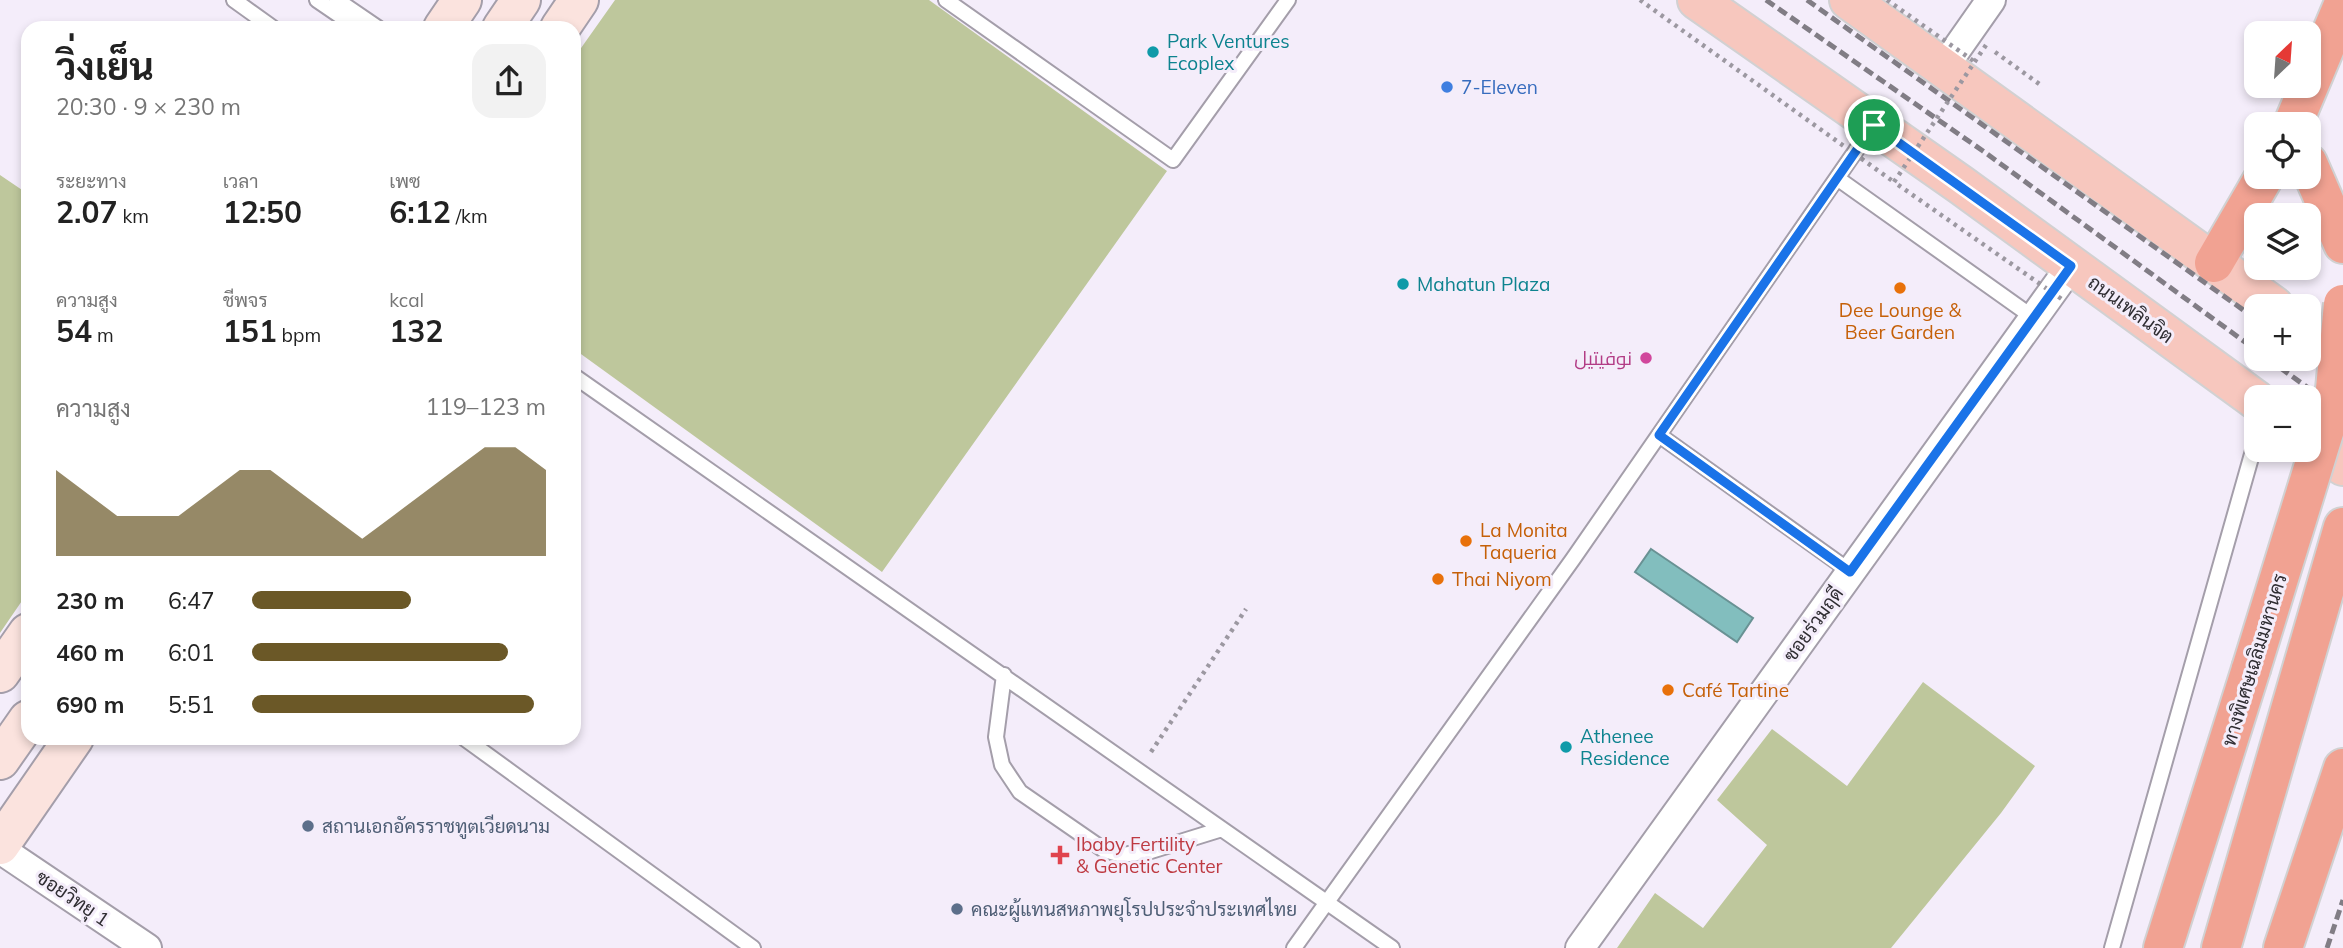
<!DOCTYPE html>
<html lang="th">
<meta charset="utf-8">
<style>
body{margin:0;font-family:Mulish,Cairo,Sarabun,sans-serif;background:#f2f2f2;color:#222;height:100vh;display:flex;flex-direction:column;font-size:26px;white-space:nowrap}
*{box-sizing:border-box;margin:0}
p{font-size:23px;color:#767676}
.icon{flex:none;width:38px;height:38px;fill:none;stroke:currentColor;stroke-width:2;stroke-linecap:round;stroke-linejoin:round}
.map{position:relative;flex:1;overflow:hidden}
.panel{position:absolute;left:21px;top:21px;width:560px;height:724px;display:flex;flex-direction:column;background:#fff;border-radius:21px;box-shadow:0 4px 10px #0003}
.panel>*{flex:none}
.needle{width:46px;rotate:25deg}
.fabs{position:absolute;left:2244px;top:21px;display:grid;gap:14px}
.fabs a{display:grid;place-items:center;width:77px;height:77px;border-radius:14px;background:#fff;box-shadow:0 4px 10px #0003;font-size:35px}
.pin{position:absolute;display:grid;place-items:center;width:60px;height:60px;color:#fff;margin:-30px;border:4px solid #fff;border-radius:50%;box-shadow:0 2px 7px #0007}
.round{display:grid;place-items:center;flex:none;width:74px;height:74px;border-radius:21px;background:#f2f2f2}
.summary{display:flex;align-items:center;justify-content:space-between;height:119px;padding:0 35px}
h1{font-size:38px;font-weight:700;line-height:52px}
.metrics{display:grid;grid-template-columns:repeat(3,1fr);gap:10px;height:119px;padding:7px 35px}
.metrics div{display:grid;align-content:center}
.metrics b{font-size:30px;font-weight:700}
.metrics small{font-size:19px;font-weight:400}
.metrics p{font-size:19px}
.chart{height:196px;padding:14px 35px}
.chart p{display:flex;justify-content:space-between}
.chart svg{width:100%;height:126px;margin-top:7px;fill:#6b5827;opacity:.7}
ul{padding:0 35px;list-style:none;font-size:23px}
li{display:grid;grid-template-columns:112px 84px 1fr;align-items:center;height:52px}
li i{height:18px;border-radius:9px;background:#6b5827}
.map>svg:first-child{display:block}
.green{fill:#bec79c}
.water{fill:#82bebe;stroke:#699294;stroke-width:2}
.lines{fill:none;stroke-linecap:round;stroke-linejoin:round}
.service-casing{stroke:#a49eaa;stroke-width:18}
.minor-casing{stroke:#a49eaa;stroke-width:32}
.secondary-casing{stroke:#a49eaa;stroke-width:42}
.primary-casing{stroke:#d1d1d2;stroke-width:42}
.motorway-casing{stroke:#d1d1d2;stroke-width:42}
.path{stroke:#9c98a1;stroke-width:4.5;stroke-dasharray:3.5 5;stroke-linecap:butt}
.service{stroke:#fff;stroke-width:14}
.minor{stroke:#fff;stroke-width:28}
.secondary{stroke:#fbe3de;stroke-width:38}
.primary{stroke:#f7c7be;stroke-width:38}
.motorway{stroke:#f1a292;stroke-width:38}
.rail{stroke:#817d85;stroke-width:5;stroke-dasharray:10 5;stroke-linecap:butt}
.motorway-bridge-casing{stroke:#d1d1d2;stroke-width:42;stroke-linecap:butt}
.path-bridge{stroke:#9c98a1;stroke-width:4.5;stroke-dasharray:3.5 5;stroke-linecap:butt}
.motorway-bridge{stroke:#f1a292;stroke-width:38}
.route-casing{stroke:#fff;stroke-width:14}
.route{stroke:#1a73e8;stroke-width:9}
.culture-dot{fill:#0f9aa8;stroke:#f4edfa;stroke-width:2.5}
.shop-dot{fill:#3f7fe0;stroke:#f4edfa;stroke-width:2.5}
.food-dot{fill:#e8710a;stroke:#f4edfa;stroke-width:2.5}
.hotel-dot{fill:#d1479c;stroke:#f4edfa;stroke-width:2.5}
.service-dot{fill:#5c6f8a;stroke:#f4edfa;stroke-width:2.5}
.health-dot{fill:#e0444e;stroke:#f4edfa;stroke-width:2.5}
.labels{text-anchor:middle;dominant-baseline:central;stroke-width:6;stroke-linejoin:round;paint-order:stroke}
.culture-label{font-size:19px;fill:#0d838f;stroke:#f4edfa;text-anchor:start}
.shop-label{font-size:19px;fill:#366cbe;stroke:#f4edfa;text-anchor:start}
.street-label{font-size:19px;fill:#2f2d32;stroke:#f4edfa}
.food-label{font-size:19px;fill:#c56008;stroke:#f4edfa;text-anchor:start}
.hotel-label{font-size:19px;fill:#b23c85;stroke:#f4edfa;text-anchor:end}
.service-label{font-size:19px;fill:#4e5e75;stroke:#f4edfa;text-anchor:start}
.health-label{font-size:19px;fill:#be3a42;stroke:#f4edfa;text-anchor:start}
</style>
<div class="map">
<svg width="2343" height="948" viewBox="0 0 2343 948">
<rect width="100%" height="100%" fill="#f4edfa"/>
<path class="green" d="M615,0H929L1167,171L882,572L574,349V58Z
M0,175L28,194V592L0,633Z
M1923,682L2035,766L2001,813L1891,948H1617L1655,893L1703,928L1767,845L1717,800L1772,729L1847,786Z"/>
<path class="water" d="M1651,549L1753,618L1737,642L1635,572Z"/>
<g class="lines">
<defs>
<path id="service" d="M234,0L273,28
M317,0L358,28
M337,0L378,28
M946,0L1173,160L1288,0
M1837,178L2034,318
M574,376L1392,948
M1659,435L1851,572
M1004,675L996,737L1002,765L1020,792L1104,850L1122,855L1151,851L1222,829
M464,738L753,948
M1294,948L1573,559L1873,126
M2112,948L2256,440"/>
<path id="minor" d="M1944,67L1991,0
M0,849L147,948
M1580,948L2071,266"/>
<path id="secondary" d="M443,28L462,0
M502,28L521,0
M560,28L579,0
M0,673L28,633
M0,760L28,720
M0,845L74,738"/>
<path id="primary" d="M1697,0L1961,185L2256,400
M1849,0L2274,306
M2308,331L2343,356
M2308,440L2343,466"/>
<path id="motorway" d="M2293,124L2343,5
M2308,163L2343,244
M2214,263L2264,177
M2163,948L2251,669
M2221,948L2343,527
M2283,948L2343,768"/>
</defs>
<use href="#service" class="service-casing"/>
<use href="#minor" class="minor-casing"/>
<use href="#secondary" class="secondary-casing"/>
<use href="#primary" class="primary-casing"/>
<use href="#motorway" class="motorway-casing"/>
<path class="path" d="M1995,52L2042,86
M1151,752L1246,609"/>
<use href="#service" class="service"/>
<use href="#minor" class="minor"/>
<use href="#secondary" class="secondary"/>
<use href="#primary" class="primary"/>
<use href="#motorway" class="motorway"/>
<path class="rail" d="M1766,0L1983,151L2256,350
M1807,0L2256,319
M2308,357L2343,383
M2268,359L2343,413
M2327,948L2343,900"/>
<defs>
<path id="motorway-bridge" d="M2251,669L2334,400L2343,304"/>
</defs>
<use href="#motorway-bridge" class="motorway-bridge-casing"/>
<path class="path-bridge" d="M1640,0L1894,182
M1887,0L1975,62
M1986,45L1894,182L2063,300"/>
<use href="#motorway-bridge" class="motorway-bridge"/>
</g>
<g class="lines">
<defs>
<path id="route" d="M1874,125L2071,266L1850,572L1659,435Z"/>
</defs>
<use href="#route" class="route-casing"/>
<use href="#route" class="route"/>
</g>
<g class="culture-dot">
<circle cx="1153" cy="52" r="7"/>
<circle cx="1403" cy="284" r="7"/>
<circle cx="1566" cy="747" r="7"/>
</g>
<circle class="shop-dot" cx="1447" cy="87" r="7"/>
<g class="food-dot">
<circle cx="1900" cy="288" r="7"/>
<circle cx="1466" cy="541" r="7"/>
<circle cx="1438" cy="579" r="7"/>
<circle cx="1668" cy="690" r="7"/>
</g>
<circle class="hotel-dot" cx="1646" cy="358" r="7"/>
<g class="service-dot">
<circle cx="308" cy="826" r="7"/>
<circle cx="957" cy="909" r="7"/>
</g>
<path class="health-dot" d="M1056.5 844.5h7v7h7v7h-7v7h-7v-7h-7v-7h7z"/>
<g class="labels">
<g class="culture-label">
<text x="1167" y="41">Park Ventures<tspan x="1167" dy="22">Ecoplex</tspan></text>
<text x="1417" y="284">Mahatun Plaza</text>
<text x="1580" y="736">Athenee<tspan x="1580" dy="22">Residence</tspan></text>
</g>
<g class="shop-label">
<text x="1461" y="87">7-Eleven</text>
</g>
<g class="street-label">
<text transform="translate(2131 309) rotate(36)">ถนนเพลินจิต</text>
<text transform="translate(1813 624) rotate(-54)">ซอยร่วมฤดี</text>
<text transform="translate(2254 660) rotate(-73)">ทางพิเศษเฉลิมมหานคร</text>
<text transform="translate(73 898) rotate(34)">ซอยวิทยุ 1</text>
</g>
<g class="food-label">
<text x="1900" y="310" text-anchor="middle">Dee Lounge &amp;<tspan x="1900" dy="22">Beer Garden</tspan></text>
<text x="1480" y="530">La Monita<tspan x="1480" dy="22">Taqueria</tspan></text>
<text x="1452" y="579">Thai Niyom</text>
<text x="1682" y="690">Café Tartine</text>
</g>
<g class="hotel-label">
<text x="1632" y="358">نوفيتيل</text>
</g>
<g class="service-label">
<text x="322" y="826">สถานเอกอัครราชทูตเวียดนาม</text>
<text x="971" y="909">คณะผู้แทนสหภาพยุโรปประจำประเทศไทย</text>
</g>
<g class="health-label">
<text x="1076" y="844">Ibaby Fertility<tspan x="1076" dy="22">&amp; Genetic Center</tspan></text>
</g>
</g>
</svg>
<div class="fabs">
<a><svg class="needle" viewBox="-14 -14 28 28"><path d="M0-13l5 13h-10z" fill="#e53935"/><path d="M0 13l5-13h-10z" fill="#767676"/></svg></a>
<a><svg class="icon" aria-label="locate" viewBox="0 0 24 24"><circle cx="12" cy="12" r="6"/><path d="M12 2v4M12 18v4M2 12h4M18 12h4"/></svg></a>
<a><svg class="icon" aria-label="layers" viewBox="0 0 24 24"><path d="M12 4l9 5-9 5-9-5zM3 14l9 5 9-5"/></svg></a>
<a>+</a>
<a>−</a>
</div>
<div class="pin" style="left:1874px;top:125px;background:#1e9e55"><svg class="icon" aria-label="arrive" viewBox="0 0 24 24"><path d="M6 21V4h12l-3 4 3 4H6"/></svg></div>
<section class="panel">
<div class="summary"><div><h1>วิ่งเย็น</h1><p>20:30 · 9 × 230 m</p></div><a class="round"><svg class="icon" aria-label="share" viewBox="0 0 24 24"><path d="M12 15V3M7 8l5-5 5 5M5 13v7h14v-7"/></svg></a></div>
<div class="metrics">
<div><p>ระยะทาง</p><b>2.07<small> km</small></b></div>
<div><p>เวลา</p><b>12:50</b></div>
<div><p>เพซ</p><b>6:12<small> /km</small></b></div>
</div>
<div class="metrics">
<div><p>ความสูง</p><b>54<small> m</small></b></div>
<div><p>ชีพจร</p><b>151<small> bpm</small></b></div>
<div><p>kcal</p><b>132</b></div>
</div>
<div class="chart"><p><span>ความสูง</span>119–123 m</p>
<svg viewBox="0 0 160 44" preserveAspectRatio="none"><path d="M0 44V14L10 22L20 30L30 30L40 30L50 22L60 14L70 14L80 22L90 30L100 38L110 30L120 22L130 14L140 6L150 6L160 14V44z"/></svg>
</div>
<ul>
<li><b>230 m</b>6:47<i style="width:54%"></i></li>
<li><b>460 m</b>6:01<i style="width:87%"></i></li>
<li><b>690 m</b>5:51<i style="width:96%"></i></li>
</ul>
</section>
</div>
